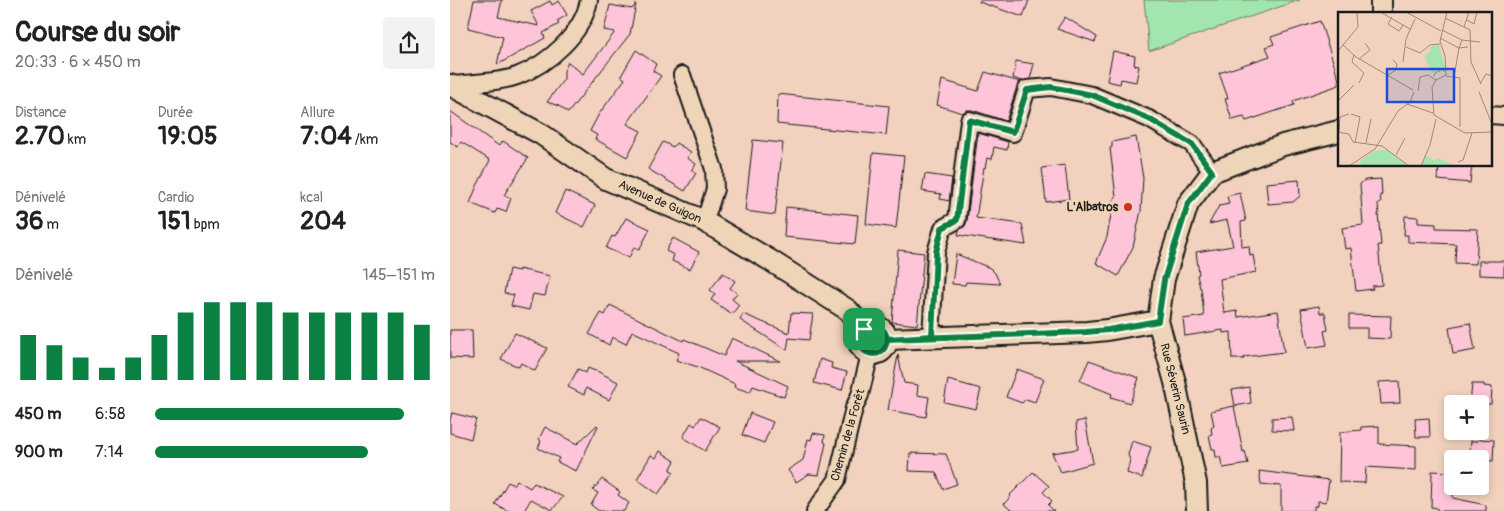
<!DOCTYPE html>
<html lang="fr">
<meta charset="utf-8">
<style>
body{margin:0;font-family:Pangolin,sans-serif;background:#f2f2f2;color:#222;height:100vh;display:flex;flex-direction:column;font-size:19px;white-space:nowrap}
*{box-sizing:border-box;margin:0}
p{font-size:16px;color:#767676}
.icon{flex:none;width:28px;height:28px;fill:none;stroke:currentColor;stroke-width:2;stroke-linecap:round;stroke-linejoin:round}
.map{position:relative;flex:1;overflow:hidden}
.drawer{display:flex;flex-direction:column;background:#fff;width:450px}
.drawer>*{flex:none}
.controls{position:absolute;left:994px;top:395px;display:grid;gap:10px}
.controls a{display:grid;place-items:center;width:45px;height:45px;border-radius:5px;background:#fff;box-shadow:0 2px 8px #0003;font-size:25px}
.pin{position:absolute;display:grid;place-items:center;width:42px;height:42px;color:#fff;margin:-21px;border-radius:10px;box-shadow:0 2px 8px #0006}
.round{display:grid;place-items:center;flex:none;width:52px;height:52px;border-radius:5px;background:#f2f2f2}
.headline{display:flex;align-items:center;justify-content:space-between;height:85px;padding:0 15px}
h1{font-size:28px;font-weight:700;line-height:38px}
.metrics{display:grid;grid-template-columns:repeat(3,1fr);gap:8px;height:85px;padding:5px 15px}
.metrics div{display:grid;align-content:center}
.metrics b{font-size:25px;font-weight:700}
.metrics small{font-size:14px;font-weight:400}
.metrics p{font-size:14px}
.chart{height:140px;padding:10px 15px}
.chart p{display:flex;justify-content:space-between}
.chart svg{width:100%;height:90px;margin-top:5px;stroke:#0b8043;stroke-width:6}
ul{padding:0 15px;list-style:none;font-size:16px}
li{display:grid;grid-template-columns:80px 60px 1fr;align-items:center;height:38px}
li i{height:12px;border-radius:6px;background:#0b8043}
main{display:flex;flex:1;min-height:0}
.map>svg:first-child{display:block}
.green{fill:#a2e5af;stroke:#5f8066}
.building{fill:#fec5d8;stroke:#1c1c1c}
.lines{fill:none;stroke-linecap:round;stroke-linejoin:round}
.minor-casing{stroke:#1c1c1c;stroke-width:20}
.tertiary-casing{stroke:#1c1c1c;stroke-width:24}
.minor{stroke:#efd5b7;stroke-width:16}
.tertiary{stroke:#efd5b7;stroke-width:20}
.route-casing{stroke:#fff;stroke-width:10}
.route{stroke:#0b8043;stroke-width:6}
.poi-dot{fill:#c8321e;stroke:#efd5b7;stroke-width:2}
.labels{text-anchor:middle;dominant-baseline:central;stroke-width:4.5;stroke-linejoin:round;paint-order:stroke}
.street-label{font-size:12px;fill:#1c1c1c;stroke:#efd5b7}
.poi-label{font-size:12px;font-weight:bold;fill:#1c1c1c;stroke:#efd5b7;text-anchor:end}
.inset-road{fill:none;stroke:#9c897d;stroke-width:1}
.view{fill:#1d4ed8;fill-opacity:0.15;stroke:#1d4ed8;stroke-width:2.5}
.inset-edge{fill:none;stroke:#1c1c1c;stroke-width:2.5}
</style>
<main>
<section class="drawer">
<div class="headline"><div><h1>Course du soir</h1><p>20:33 · 6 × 450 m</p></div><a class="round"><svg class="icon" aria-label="share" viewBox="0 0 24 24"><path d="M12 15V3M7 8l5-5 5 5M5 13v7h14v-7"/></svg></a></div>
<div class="metrics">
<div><p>Distance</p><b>2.70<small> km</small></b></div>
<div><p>Durée</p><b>19:05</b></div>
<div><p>Allure</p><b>7:04<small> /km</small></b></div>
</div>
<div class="metrics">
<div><p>Dénivelé</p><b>36<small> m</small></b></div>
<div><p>Cardio</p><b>151<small> bpm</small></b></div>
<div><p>kcal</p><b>204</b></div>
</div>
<div class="chart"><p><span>Dénivelé</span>145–151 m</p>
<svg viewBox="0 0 160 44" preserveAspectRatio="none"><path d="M5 44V22M15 44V27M25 44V33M35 44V38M45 44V33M55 44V22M65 44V11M75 44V6M85 44V6M95 44V6M105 44V11M115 44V11M125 44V11M135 44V11M145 44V11M155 44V17"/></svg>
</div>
<ul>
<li><b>450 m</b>6:58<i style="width:89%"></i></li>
<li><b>900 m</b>7:14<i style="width:76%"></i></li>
</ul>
</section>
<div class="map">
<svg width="1054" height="511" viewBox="0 0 1054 511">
<rect width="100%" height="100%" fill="#f2d2be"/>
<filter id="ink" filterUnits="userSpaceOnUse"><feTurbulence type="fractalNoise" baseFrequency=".02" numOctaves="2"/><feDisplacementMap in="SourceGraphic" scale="10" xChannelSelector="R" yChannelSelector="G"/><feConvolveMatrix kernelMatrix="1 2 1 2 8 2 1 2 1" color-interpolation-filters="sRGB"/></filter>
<g filter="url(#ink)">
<path class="green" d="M694,0H850L699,51Z
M422,326L431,328L434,331L435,348L432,351L424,354C413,350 408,346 410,334Z"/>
<path class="building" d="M24,0H52L48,17L89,26L81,11L100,1L102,5L109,1L117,15L107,21L109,24L93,33L95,38L47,65L53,37L18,28Z
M530,0H579L573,17L529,2Z
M186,4L180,34L118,113L109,106L97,102L114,79V71L118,62L133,74L165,32L154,30L160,5L182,9Z
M615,17L647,37L645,42L607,29Z
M870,21L889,80V85L843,101L844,105L796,121L794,117L782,120L775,99L778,98L769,73L820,56L816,47L824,44L821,37Z
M186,50L206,64L203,71L211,76L177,124L191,131L177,157L145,139L147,135L140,131L149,114L175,79L171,76Z
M663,51L685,56L684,65L689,66L686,82L671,79L670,84L657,81Z
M566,61L584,64L580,79L572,81L563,78Z
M535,72L570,82L567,86L556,121L522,110H517L512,113L487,105L492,80L528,91Z
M328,94L439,106L436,135L327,124Z
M0,111L49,146L53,141L78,158L54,195L61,198L56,212L47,209L45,213L20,203L27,186L40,160L11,142L8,147L0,142Z
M528,133L558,142L557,150L544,147L542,159L537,158L535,168L534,167L526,218L572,224L576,245L508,235L509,230L515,226L517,221Z
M686,137L693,178L691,211L683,247L668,276L646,263L657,237L664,198L666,197L660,148L662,147V142Z
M303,140L333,143L325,215L295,211Z
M213,142L223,147L226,143L241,152L237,158L246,164L242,171L246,173L235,191L198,169Z
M423,153L454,156L446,228L416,224Z
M615,165L619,199L596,202L592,168Z
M989,165H1022L1020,183L988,180Z
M475,174L502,178L499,201L490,199L491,194L472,191Z
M931,179L932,195H930L931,203L928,204L929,214H928L931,245H928L932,285L922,286L923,289L906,291L901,248L895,249L892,228L913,225L910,184L915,180Z
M849,180L850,196L843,202L818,204L816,183Z
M115,191L145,205L134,227L105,213Z
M790,193L796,221L791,222L792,247L799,246L800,256L803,255L806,272L770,279L774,313L787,311L788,317L828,311L834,352L794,357V359H782L781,332L773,333V330L735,336L733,319L754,316L751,288H750L747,275L749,274L746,252L783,246L777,220L759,224L769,206L779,204L777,196Z
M336,207L408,215L405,244L334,237Z
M955,216L968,217V223L986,224V228L1028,229L1026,264L1005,263L1006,244L958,242V235H954Z
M176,218L200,229L189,250L184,247L179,258L156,248L162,236L165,237Z
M223,238L249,252L240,269L222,261L224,255L216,251Z
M448,250L474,253L467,325L442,322Z
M506,254L540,268L545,273L550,284L516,282L515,285L502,284Z
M1029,261H1054V276L1029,275Z
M59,269L69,271V269L100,276L95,296L83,294L79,310L61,306L64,295L54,293Z
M273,273L285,281L280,288L287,293L282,299L289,305L282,314L261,300L265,294L260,290Z
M160,305L233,341L234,339L274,356L282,338L330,361H285L338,386L334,397L303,386L300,392L284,387L285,384L248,367L226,360L229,353L182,331L176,344L162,337L159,345L139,334L151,313L155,315Z
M869,306L870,313H875L878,330L874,331L877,345L858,348L851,309Z
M341,313L363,314L359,340L339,338L337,350L290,320L293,314L339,333Z
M899,315L941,316L940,339L917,338V328H899Z
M1020,323L1025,350L1003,354L999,327Z
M0,330H22L23,359L0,358Z
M65,333L97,348L85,371L71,363L69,367L51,359Z
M448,355L454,383L468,385L467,395L479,397L476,417L438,410Z
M370,359L382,363L381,368L397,372L392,390L364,383Z
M639,360L689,378L680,403L661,397L662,394L630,381Z
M138,368L145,371V370L168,382L159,400L136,388L134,395L118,387L128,369L136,373Z
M567,369L594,379L585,402L576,399L572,403L556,397Z
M498,380L531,389L526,409L494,402Z
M949,381L950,403L931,404L929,382Z
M1022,384H1034V386L1042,387L1041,404H1020Z
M799,387L801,403L785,406L782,390Z
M784,406L793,452L795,451L798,464L773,468L770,457H766L765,449H762L759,435L762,434L761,428L764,426L761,411Z
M2,413L26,419L21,439L0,433V420Z
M300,413L323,422L314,443L292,435Z
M251,417L270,427L255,451L233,437L241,423L245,426Z
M842,417L844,431L822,430V418Z
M979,418L980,437H966L965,419Z
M635,420L643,463L611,472L602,453L628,449L626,422Z
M147,425L148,426L126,471L107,462L109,458L88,448L91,441L89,439L95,427L127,444Z
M929,426V444L966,446V470L916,467L915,483L889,482L890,432L911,430V427Z
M363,433L375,435L374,442L376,443L369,475L359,474L346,482L338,470L353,460L358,439L361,440Z
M1029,439L1044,440L1043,461L1030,460V459H1019L1021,441H1028Z
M682,441L701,447L692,478L677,473L680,460L678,455Z
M210,451L225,461L220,470L224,472L208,494L187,479L201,455L206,458Z
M460,453L496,454L507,484L493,489L486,472L459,471Z
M809,471L879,480L876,502L868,501V506H864V511H831V486L811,484Z
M982,471L1000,472V482H1002L1003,486V498L1036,505V511H987V508L981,507Z
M583,472L599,486L593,492L602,501L598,505L604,511H562L554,504L561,496L560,495Z
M152,479L170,492L168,495L179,503L174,511H149L141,505L148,493L143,490Z
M67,480L80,488L84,483L113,497L102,510L81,499L74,511H58L45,504L58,482L64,485Z"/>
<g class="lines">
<defs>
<path id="minor" d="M232,75L264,169L265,189L258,211L252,220
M1,85C20,83 48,83 67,76C98,64 133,34 139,0
M1040,115L1054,116
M481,337L486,252L493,228L507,220L519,120L563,133L577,89L601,87L642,95L699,119L742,144L762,172
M365,511L387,480L404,408L410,395L420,354"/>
<path id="tertiary" d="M931,14V0
M0,85L91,134L156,179L252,220L318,259L398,310L414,329
M409 340a14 14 0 1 1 28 0a14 14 0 1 1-28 0Z
M437,339L637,332L657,330L708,321
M747,511L746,483L725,382L708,321L714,279L738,204L762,172L833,145L889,131"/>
</defs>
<use href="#minor" class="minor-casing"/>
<use href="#tertiary" class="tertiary-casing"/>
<use href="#minor" class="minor"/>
<use href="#tertiary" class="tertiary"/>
</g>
</g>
<g class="lines" filter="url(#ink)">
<defs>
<path id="route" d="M414,329C397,352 435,366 437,339L636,332L658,330L708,321L714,280L738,204L762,172L742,144L699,119L642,95L601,87L577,90L563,132L519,120L507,220L492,228L486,252L482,336L437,339C435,327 425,323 414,329"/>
</defs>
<use href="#route" class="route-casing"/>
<use href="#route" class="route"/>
</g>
<circle class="poi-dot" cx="678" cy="207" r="5"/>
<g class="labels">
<g class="street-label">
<text transform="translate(210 202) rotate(24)">Avenue de Guigon</text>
<text transform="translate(725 389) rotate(76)">Rue Séverin Saurin</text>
<text transform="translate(398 435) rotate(-74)">Chemin de la Forêt</text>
</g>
<g class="poi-label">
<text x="668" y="207">L'Albatros</text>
</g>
</g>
<g transform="translate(888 12)">
<rect width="154" height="154" fill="#f2d2be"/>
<path d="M101,33L107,56L94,61L86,44L93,39L92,35ZM49,138L69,154L23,153L22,149L36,139ZM87,143L97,149L100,146L117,154H84Z" fill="#a2e5af"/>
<path class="inset-road" d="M68,0L103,19M109,0L102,29L107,44L108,63L98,68L94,75L96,103L127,121L154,120M131,0L126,15L132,18L133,50L143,72M44,1L72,17M54,5L50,12L61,19L65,13M107,6L126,15M129,8L136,12L139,0M104,18L124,28M102,26L121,36L124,28L142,30M5,33L18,45L75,78M68,35L82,41L92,33L102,32M0,39L20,15L19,1M16,43L14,50L26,61L21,71M21,47L32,38L27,31M65,50L68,27L77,7M50,63L58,58L59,52L55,48M96,64L97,61L105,57L106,60M108,64L122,66V115M116,65L121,36L130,35M142,72L148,62L154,64M80,79L82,65L90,63L98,68M141,80L154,112M0,89L16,73M69,92L95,101M13,102L22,105L17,131M0,120L11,122L15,130L44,134L71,154M1,120L2,105L11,102M28,131L33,107M58,143L67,126M120,150L125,148L134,121M11,154L37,137L60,99L72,90L76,80M83,154L92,133L98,107"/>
<path class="view" d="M49,57H116V90H49Z"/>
<rect width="154" height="154" class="inset-edge"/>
</g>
</svg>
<div class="controls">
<a>+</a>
<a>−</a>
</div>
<div class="pin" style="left:414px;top:329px;background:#1e9e55"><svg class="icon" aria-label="arrive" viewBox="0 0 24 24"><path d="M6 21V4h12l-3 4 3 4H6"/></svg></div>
</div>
</main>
